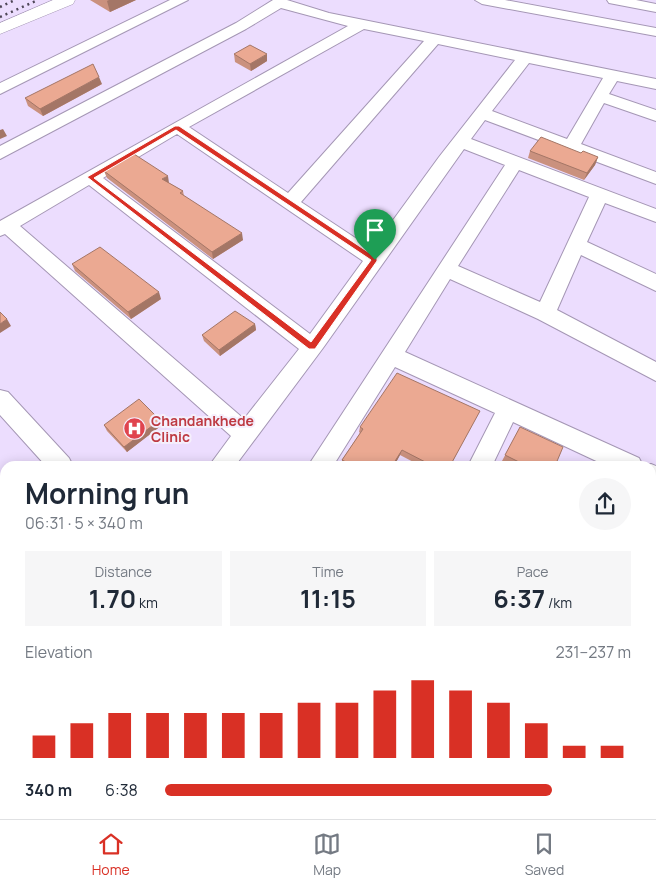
<!DOCTYPE html>
<meta charset="utf-8">
<style>
body{margin:0;font-family:Manrope,sans-serif;background:#f6f6f7;color:#1f2937;height:100vh;display:flex;flex-direction:column;font-size:19px;white-space:nowrap}
*{box-sizing:border-box;margin:0}
p{font-size:16px;color:#747a83}
.icon{flex:none;width:28px;height:28px;fill:none;stroke:currentColor;stroke-width:2;stroke-linecap:round;stroke-linejoin:round}
.map{position:relative;flex:1;overflow:hidden}
.drawer{position:absolute;left:0px;top:461px;width:656px;height:359px;display:flex;flex-direction:column;background:#fff;border-radius:15px 15px 0 0;box-shadow:0 2px 12px #0003}
.drawer>*{flex:none}
.pin{position:absolute;display:grid;place-items:center;width:42px;height:42px;color:#fff;margin:-51px -21px;border-radius:50% 50% 50% 0;rotate:-45deg;box-shadow:0 0 5px #0007}
.pin .icon{rotate:45deg}
.round{display:grid;place-items:center;flex:none;width:52px;height:52px;border-radius:26px;background:#f6f6f7}
.summary{display:flex;align-items:center;justify-content:space-between;height:85px;padding:0 25px}
h1{font-size:28px;font-weight:700;line-height:38px}
.metrics{display:grid;grid-template-columns:repeat(3,1fr);gap:8px;height:85px;padding:5px 25px}
.metrics div{display:grid;align-content:center;border-radius:0px;background:#f6f6f7;text-align:center}
.metrics b{font-size:25px;font-weight:700}
.metrics small{font-size:14px;font-weight:400}
.metrics p{font-size:14px}
.chart{height:140px;padding:10px 25px}
.chart p{display:flex;justify-content:space-between}
.chart svg{width:100%;height:90px;margin-top:5px;stroke:#d93025;stroke-width:6}
ul{padding:0 25px;list-style:none;font-size:16px}
li{display:grid;grid-template-columns:80px 60px 1fr;align-items:center;height:38px}
li i{height:12px;border-radius:6px;background:#d93025}
.dock{display:flex;justify-content:space-around;align-items:center;height:70px;border-top:1px solid #e0e1e3;background:#fff;font-size:14px;color:#747a83}
.dock a{display:grid;justify-items:center;gap:2px}
.dock .current{color:#d93025}
.map>svg:first-child{display:block}
.lines{fill:none;stroke-linecap:round;stroke-linejoin:round}
.street-casing{stroke:#a597b5;stroke-width:2}
.secondary-casing{stroke:#a597b5;stroke-width:1}
.street{fill:#fff;fill-rule:evenodd}
.secondary{fill:#fff;fill-rule:evenodd}
.rail{stroke:#4e4657;stroke-width:2.5;stroke-dasharray:2 4;stroke-linecap:butt}
.wall{fill:#ca917e}
.shaded-wall{fill:#a47666}
.building{fill:#eba992;stroke:#a47666}
.route{fill:#d93025;stroke:#fff;fill-rule:evenodd}
.labels{text-anchor:middle;dominant-baseline:central;stroke-width:4;stroke-linejoin:round;paint-order:stroke}
.health-label{font-size:14px;font-weight:bold;fill:#be3a42;stroke:#f5effc;text-anchor:start}
</style>
<div class="map">
<svg width="656" height="819" viewBox="0 0 656 819">
<rect width="100%" height="100%" fill="#ecddfe"/>
<g class="lines">
<defs>
<path id="street" d="M170,0H188L0,94V83Z
M273,0H287L329,13L656,79V89L617,81L609,94L656,110V121L604,103L581,144L656,172V184L485,120L471,139L656,209V222L605,203L587,242L656,274V291L581,255L557,310L656,362V381L538,319L450,279L405,352L639,458L643,466H607L513,422L492,466H468L495,413L395,367L333,466H308L505,165L464,149L323,348L235,466H209L231,436L5,234L0,236V221L348,26L281,8L246,29L0,159V146L236,23ZM364,29L424,41L288,193L189,127ZM438,44L515,60L439,157L372,249L301,202ZM529,63L603,78L567,139L492,111ZM177,134L363,261L310,334L103,178ZM519,170L589,197L540,302L458,266ZM89,185L299,349L244,419L20,226Z
M475,0H505L656,28V36L482,4Z
M607,0H636L656,4V12L609,3Z
M0,390L8,392L69,458L73,466H46L0,415Z
M651,464L656,466V488L651,486V466H645Z
M0,494L5,495V519L0,518Z
M5,765V799L0,801V767Z
M73,815H106L104,819H71Z
M316,815H350L352,819H318Z
M602,815H638L640,819H604Z"/>
<path id="secondary" d="M53,0H75L73,4L0,34V23Z
M0,730L5,732V770L0,768Z
M35,815H74L76,819H37Z"/>
</defs>
<use href="#street" class="street-casing"/>
<use href="#secondary" class="secondary-casing"/>
<use href="#street" class="street"/>
<use href="#secondary" class="secondary"/>
<path class="rail" d="M0,7L15,0
M0,17L38,0"/>
</g>
<path class="wall" d="M90,0H136L110,12Z
M234,54L267,61L251,71L235,62Z
M102,84L43,116L28,106L25,98Z
M530,151L581,153L598,157L595,165L584,180L528,158Z
M104,171L169,183L183,191L184,196L243,240L213,259L107,178Z
M72,264L161,299L131,319L75,271Z
M255,324L256,330L220,356L204,341L202,335Z
M480,411L477,416L450,466H421L400,455L394,466H344L342,465V460L360,433L359,432L360,427Z
M160,420L162,425L127,452L107,431L104,425Z
M520,427L555,466H514L502,461Z
M654,679L656,680V731L651,729V680Z"/>
<path class="shaded-wall" d="M109,0H136L110,12L107,1Z
M267,54V61L251,71L250,64Z
M99,77L102,84L43,116L40,109Z
M3,129L7,136L0,139V130Z
M598,157L595,165L584,180L587,173Z
M168,176L169,183L164,186L162,179Z
M242,233L243,240L213,259L212,252Z
M159,292L161,299L131,319L128,312Z
M7,319L11,326L0,333V324Z
M255,324L256,330L220,356L219,350Z
M160,420L162,425L127,452L124,447Z
M402,450L400,455L394,466H392Z"/>
<path class="building" d="M250,45L267,54L250,64L234,54Z
M93,64L99,77L40,109L25,98Z
M541,137L581,153L583,151L598,157L587,173L530,151Z
M134,154L168,176L162,179L183,191L180,193L242,233L212,252L104,171Z
M100,247L159,292L128,312L72,264Z
M235,311L255,324L219,350L202,335Z
M0,312L7,319L0,324Z
M397,373L480,411L450,466H433L402,450L392,466H354L342,460L363,429L360,427Z
M139,399L160,420L124,447L104,425Z
M520,427L563,447L555,466H527L505,455Z
M651,626L656,629V653L652,668Z
M654,679L656,680V727L651,724V689Z"/>
<path class="route" d="M175,126H179L377,258V261L315,349H309L87,177ZM176,130L371,260L311,342L94,178Z"/>
<defs>
<symbol id="hospital-disc" viewBox="-11 -11 22 22"><circle r="9.5" fill="#e0444e" stroke="#f5effc"/><path d="M-5-5h3v3.5h4V-5h3V5h-3V1.5h-4V5h-3Z" fill="#fff"/></symbol>
</defs>
<g fill-rule="evenodd">
<use href="#hospital-disc" x="122" y="416" width="25" height="25"/>
</g>
<g class="labels">
<g class="health-label">
<text x="151" y="420">Chandankhede<tspan x="151" dy="16">Clinic</tspan></text>
</g>
</g>
</svg>
<div class="pin" style="left:375px;top:260px;background:#1e9e55"><svg class="icon" aria-label="arrive" viewBox="0 0 24 24"><path d="M6 21V4h12l-3 4 3 4H6"/></svg></div>
<section class="drawer">
<div class="summary"><div><h1>Morning run</h1><p>06:31 · 5 × 340 m</p></div><a class="round"><svg class="icon" aria-label="share" viewBox="0 0 24 24"><path d="M12 15V3M7 8l5-5 5 5M5 13v7h14v-7"/></svg></a></div>
<div class="metrics">
<div><p>Distance</p><b>1.70<small> km</small></b></div>
<div><p>Time</p><b>11:15</b></div>
<div><p>Pace</p><b>6:37<small> /km</small></b></div>
</div>
<div class="chart"><p><span>Elevation</span>231–237 m</p>
<svg viewBox="0 0 160 44" preserveAspectRatio="none"><path d="M5 44V33M15 44V27M25 44V22M35 44V22M45 44V22M55 44V22M65 44V22M75 44V17M85 44V17M95 44V11M105 44V6M115 44V11M125 44V17M135 44V27M145 44V38M155 44V38"/></svg>
</div>
<ul>
<li><b>340 m</b>6:38<i style="width:83%"></i></li>
</ul>
</section>
</div>
<nav class="dock">
<a class="current"><svg class="icon" aria-label="home" viewBox="0 0 24 24"><path d="M3 11l9-7 9 7M6 9v11h12V9"/></svg>Home</a>
<a><svg class="icon" aria-label="map" viewBox="0 0 24 24"><path d="M3 6l6-2 6 2 6-2v14l-6 2-6-2-6 2zM9 4v14M15 6v14"/></svg>Map</a>
<a><svg class="icon" aria-label="saved" viewBox="0 0 24 24"><path d="M7 4h10v16l-5-4-5 4z"/></svg>Saved</a>
</nav>
